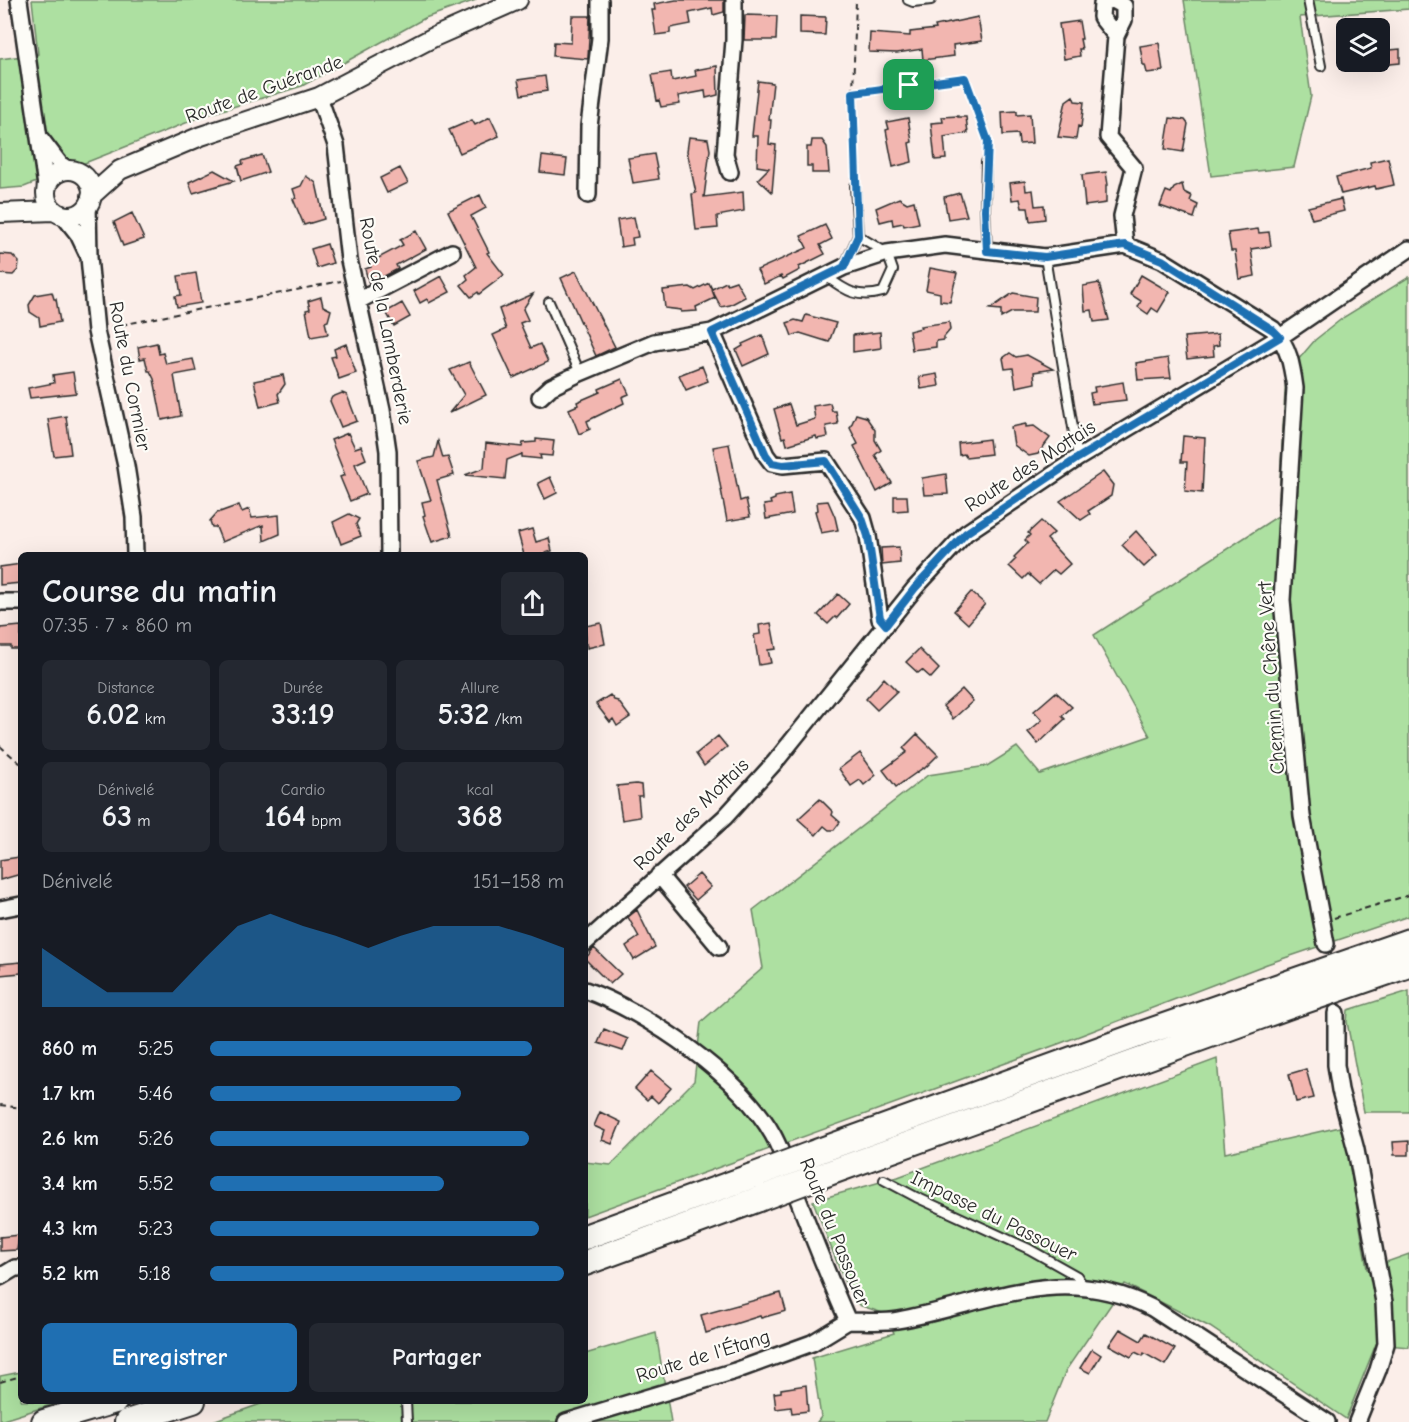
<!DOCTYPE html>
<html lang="fr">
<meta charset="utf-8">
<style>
body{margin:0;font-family:"Comic Neue",sans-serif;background:#242831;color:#f1f3f6;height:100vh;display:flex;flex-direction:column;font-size:22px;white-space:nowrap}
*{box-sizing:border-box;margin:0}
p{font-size:20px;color:#9ea1a6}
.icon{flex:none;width:33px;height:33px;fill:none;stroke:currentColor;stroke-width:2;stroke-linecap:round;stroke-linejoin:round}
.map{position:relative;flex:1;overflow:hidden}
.details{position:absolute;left:18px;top:552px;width:570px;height:852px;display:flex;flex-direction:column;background:#171b24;border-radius:9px;box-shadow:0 6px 24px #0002}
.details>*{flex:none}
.controls{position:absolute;left:1336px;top:18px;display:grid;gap:12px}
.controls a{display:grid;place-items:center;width:54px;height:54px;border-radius:9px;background:#171b24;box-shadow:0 6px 24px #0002;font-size:30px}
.pin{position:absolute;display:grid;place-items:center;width:51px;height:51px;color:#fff;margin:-26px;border-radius:12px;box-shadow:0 3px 9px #0006}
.round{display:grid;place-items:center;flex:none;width:63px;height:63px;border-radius:9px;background:#242831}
.head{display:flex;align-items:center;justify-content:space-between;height:102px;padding:0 24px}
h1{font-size:33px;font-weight:600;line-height:45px}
.figures{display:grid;grid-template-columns:repeat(3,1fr);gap:9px;height:102px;padding:6px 24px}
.figures div{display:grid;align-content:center;border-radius:9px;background:#242831;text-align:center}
.figures b{font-size:30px;font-weight:600}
.figures small{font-size:16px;font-weight:400}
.figures p{font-size:16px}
.chart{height:168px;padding:12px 24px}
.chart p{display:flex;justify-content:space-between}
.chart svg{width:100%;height:108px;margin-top:6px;fill:#1f6fb2;opacity:.7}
.primary-button{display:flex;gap:12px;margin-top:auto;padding:12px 24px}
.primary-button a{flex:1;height:69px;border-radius:9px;background:#1f6fb2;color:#fff;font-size:24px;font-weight:600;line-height:69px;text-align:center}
.primary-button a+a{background:#242831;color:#f1f3f6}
ul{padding:0 24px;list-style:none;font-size:20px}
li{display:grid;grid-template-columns:96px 72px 1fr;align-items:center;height:45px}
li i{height:15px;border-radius:8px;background:#1f6fb2}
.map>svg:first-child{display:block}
.green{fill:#ade0a1;stroke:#6c8666;stroke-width:1.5}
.building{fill:#f2b6b0;stroke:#2b2b2b;stroke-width:1.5}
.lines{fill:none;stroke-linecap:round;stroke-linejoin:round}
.service-casing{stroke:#2b2b2b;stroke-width:12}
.minor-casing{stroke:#2b2b2b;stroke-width:20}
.tertiary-casing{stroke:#2b2b2b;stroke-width:22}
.trunk-casing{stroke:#2b2b2b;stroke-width:28}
.path{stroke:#2b2b2b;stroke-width:2;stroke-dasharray:6 4.5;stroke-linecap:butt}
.service{stroke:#fdfcf7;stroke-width:8}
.minor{stroke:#fdfcf7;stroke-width:15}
.tertiary{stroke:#fdfcf7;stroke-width:18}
.trunk{stroke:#fdfcf7;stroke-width:24}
.trunk-bridge-casing{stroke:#2b2b2b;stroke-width:28;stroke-linecap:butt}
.trunk-bridge{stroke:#fdfcf7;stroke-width:24}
.route-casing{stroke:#fff;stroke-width:12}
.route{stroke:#1f6fb2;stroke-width:8}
.labels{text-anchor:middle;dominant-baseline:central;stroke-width:4.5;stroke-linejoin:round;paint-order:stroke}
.street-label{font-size:20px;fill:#2b2b2b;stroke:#fdfcf7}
</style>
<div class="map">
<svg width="1409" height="1422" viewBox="0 0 1409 1422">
<rect width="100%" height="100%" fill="#fbeee9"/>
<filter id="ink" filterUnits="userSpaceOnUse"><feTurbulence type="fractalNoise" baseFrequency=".0167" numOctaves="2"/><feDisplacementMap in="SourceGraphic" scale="12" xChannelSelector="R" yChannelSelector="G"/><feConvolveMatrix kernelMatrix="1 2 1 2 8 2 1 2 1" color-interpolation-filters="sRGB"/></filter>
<g filter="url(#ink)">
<path class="green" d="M32,0H476L425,18L302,86L206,115L24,187L0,189V59L38,54Z
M1184,0H1409V9L1300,17L1311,96L1294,167L1211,176Z
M1409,277V916L1267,964L1061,1043L585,1216V1162L611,1165L694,1081L701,1022L763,968L753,910L928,775L987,766L1017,747L1040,774L1150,736L1094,635L1278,516L1286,374L1315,340L1344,317Z
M1409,991V1112H1364L1347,1022L1348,1010Z
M1217,1059L1225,1153L1340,1127L1347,1148L1367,1269L1409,1254V1347L1376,1344L1346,1419L1210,1327L1125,1284L1066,1370L1045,1422H817L821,1417L812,1358L894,1333L886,1314L859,1305L845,1283L813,1201L898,1177Z
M656,1333L671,1422H210L269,1401H585V1354Z
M21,1372V1401H63L0,1421V1376Z"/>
<path class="building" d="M676,0H724V12L713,15L712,8L689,13L691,24L670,28V33L656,35L652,10H655L654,4Z
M745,15L777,16L776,40H744Z
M572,16H590L588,59L553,56L554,42L571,43Z
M800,16L826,17L825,35L800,34Z
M978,17L982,41L953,45L954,56L923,60L922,49L897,53L869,52L870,33L910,36V32L936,29L935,26Z
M1079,21L1082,39H1080L1082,49H1079L1080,56L1064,59L1059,24Z
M1159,43L1163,71L1147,73L1145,65H1143L1140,46Z
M1400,49V63L1380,65V51Z
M717,66L718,95L706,98L705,91L678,96L680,104L661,107L659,100L657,101L652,75L671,72L672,81L696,76L695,70Z
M545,76L547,91L521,95L518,80Z
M758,81L773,83L769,120H771L769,144L776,145L772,192L758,179L769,168L757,166L758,136H752Z
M1073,96L1075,101L1084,102L1081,127L1078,126L1076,139L1058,137L1066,101Z
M1017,111V115L1030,114L1032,143L1019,144L1018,134L1003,135L1002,112Z
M958,116V117H966L968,133L944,137L946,159L935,160L931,123L943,122L942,117Z
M490,117L499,136L460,153L449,130L472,120L475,125Z
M908,118L912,142L909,143L912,162L893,167L886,130L889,129L887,122Z
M1170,118L1185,120L1188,124L1183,152L1165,149Z
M689,137L708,139L710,150L704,197L743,192L744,211L717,216L718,228L696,230L692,194L696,193L687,151Z
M812,140H822L827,147L829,173H812V166H807V147H811Z
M654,154L659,179L633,183L628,158Z
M262,155L268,172L241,181L237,166L243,164L242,161Z
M542,156L567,159L565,175L540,172Z
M1388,158L1394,185L1376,189L1375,186L1341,194L1336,177L1371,168L1370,162Z
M400,168L408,183L387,193L380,178Z
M214,170L234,181L193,193L189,182Z
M1106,172L1108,185H1106V203L1085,206L1082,175Z
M306,176L316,183L324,219L304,225L293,199L296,198L293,189L301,186Z
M1025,181L1026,191L1033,190L1035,206L1044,205L1045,219L1030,221L1028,208H1022L1020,199L1012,200L1010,183Z
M1182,184L1184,192L1192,196L1190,201L1198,205L1194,218L1160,206L1166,191L1171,193L1174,188Z
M960,193L967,216L948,219L944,197Z
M480,195L486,208L471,216L489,252L487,253L504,275L479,294L478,292L471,297L461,285L468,279L466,275L476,267L448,211Z
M899,198L907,203L914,201L919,223L904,226L903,223L893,225L892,219L880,222L876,208Z
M1341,199L1344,211L1312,219L1308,207Z
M132,213L144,239L123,246L114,222Z
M634,217L638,237L632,238L633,245L621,247L617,220Z
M825,225L832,239L820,245L825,254L799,267L800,270L783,279L781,276L764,284L757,270L807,248L801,236Z
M1258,229L1259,233L1269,232L1271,246L1251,249L1255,276L1239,279L1235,251H1231L1228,233Z
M416,231L426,249L396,265L398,269L369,284L365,269L371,267L369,263L403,245L400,240Z
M327,244L333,263L317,268L311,249Z
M0,254L12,255L19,262L18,270L13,275L0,274Z
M930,268L957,273L950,302L940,301V293L926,290Z
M576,271L615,347L596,356L561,278Z
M196,273L201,303L177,307L175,296L181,295L178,276Z
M1141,275L1170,292L1158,312L1152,308L1148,314L1138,307L1141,301L1130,294Z
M441,276L450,292L429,303L427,299L420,303L414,291Z
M736,281L745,297L730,305L721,307L712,290L715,298L696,307L697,311L681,312V310L665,308L663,290L690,287L695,290L709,283L712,289L726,282L727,284Z
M1099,283L1109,320L1094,322L1092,310L1085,311L1083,286Z
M52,292L54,299H56L60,322L40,326L39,318L30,312L29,305L35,295Z
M1013,293L1036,297L1035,312H1012L1001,318V310L990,309Z
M533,294L523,309L528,320L520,323L531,348L540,344L548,362L513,378L493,335L506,329L499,309Z
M321,297L323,306L331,310L328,321L325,322L328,334L311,337L306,310L310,309L308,301Z
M402,303L410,317L394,326L386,312Z
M806,315L836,323L829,342L800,333L792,336L787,323L795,320L803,322Z
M949,322L950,330L944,337V340L936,341V347L912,350L909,331L921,328L920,326Z
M880,332L881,348L853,352V335Z
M1218,334L1219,345L1213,346L1214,356L1187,359L1184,337Z
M762,335L769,354L743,366L736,350L743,346L742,344Z
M157,343L159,354L163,353L166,364L193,359L196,371L174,375L181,416L162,420L154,379L150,371H148L145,358L140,359L138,347Z
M346,344L356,373L339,379L331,357L336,356L334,349Z
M1010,353L1016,357L1027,355L1053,369L1034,372L1035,383L1016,387L1013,368L1005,369L1003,358Z
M1168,358L1171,378L1138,380L1136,363Z
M469,362L486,395L449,413L464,395L450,370Z
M702,366L708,381L686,390L679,375Z
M73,372L76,393L30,398L28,388L54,383L53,375Z
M937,374L939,386L921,389L919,377Z
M283,375L285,384L278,394L280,402L260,407L254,381Z
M622,379L629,394L622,397L624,403L587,421L590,429L579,434L569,409L578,405L577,402L600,392L599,389Z
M1123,382L1126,400L1092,404L1090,393L1095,392L1094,387Z
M342,393L347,395L357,421L341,427L330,401L332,397Z
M830,403L832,411H836L838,424L826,426L828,437L817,439L816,436L787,445L785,437L782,438L774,409L789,404L796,425L815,419L813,406Z
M856,414L866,417L875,430V440L881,450L875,455L892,483L877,492L854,446L858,444L850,428Z
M66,416L71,454L54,456L48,419Z
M1026,424V427L1034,426L1050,438L1038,454L1029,456L1014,445L1011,427Z
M348,433L355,448L361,446L366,459L355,464L367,494L350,501L340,477L345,475L331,440Z
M1183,436L1205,438L1202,493L1185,491L1187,462H1181Z
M536,439L554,441L552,456L540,455L541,459L522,457V454L507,460L505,479L465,475L484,468L486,443L522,447L523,443L536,442Z
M989,439L991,454L966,457L964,454L959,455L958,443Z
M438,441L443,458L448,457L454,475L437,480L452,536L432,542L423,516L425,515L422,502L431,500L418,461L434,457Z
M729,444L740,501L746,499L750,517L727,521L713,447Z
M1103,472L1113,485L1111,496L1088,511L1090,514L1081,520L1060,501Z
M946,474L948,494L924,495L922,478Z
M550,477L557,493L545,499L538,483Z
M790,494L793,514L766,519L764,505L771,504L770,501L775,499V497Z
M894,496H907L908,510L894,511Z
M828,501L835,517L838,530L821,533L815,511L818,510L817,502Z
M239,505L242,512L249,509L252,518L279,515L280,534L264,541L263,525L222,542L216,527H212L210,521L217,513Z
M349,514L359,519L356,524L361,536L341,544L333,522Z
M1041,521L1054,533L1047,539L1070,564L1059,574L1054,570L1039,584L1028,574L1023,579L1009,566L1016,559L1014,557L1028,543L1025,540L1030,535L1028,533Z
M532,529L536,542L549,538L552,551L540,555H524L518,533Z
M1136,531L1157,555L1144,567L1122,545Z
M899,547L900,563L882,565L881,548Z
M21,564V583L0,585V567Z
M971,592L985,604L968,624L954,611Z
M838,594L849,604L837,618L835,617L828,624L818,615Z
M601,623L605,644L587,648L585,626Z
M771,623L776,649L768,650L771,663L759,665L754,635L760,634L759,625Z
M21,626V649H11V646H0V628Z
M919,649L939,669L931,678L922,670L918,673L906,662Z
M884,678L897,691L877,710L866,699Z
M962,689L973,701L953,719L943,706Z
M1056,692L1072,707L1062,716L1065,719L1038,744L1028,732L1042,720L1034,711Z
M610,695L614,700L618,701L630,717L617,726L613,719L610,722L596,704Z
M917,734L938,755L924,769L923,768L896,787L883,770L907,752L903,748Z
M718,736L727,747L704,766L696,754Z
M860,753L876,775L864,785L860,780L851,786L839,769Z
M636,784L641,785L642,796H638L640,817L622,820L617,786Z
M820,799L833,812L832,815L840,822L834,830H829L824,826L816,835L798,819Z
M19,857L21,874L0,880V860Z
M699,874L711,887L696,900L684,887Z
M637,910L655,947L634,960L626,946L639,937L628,917Z
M594,948L621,974L610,984L585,959Z
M21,962V973L0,975V964Z
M604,1029L628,1039L623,1051L598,1043Z
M1306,1069L1314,1098L1296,1102L1289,1074Z
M651,1071L671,1088L658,1103L651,1096L647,1100L635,1089Z
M600,1112L621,1122L612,1144L602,1140L605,1131L594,1126Z
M1409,1141V1155H1394L1393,1142Z
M19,1235L17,1250L0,1251V1237Z
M781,1293L786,1311L761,1318L760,1316L706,1333L701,1315Z
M1120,1329L1141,1341L1146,1333L1175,1349L1165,1365L1144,1353L1143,1356L1135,1352L1131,1357L1109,1345Z
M1092,1349L1101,1355L1090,1373L1080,1368Z
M806,1385L808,1411L792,1413L791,1407L776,1409L774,1393L781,1392V1389Z"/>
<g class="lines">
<defs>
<path id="service" d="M908,0L913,2L931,0
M1308,0L1321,66
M986,162L985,210L987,250
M855,186L858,236
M1045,257L1078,458
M827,277C846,291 858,299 883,292L893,270L887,253L858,236L844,267
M549,302L580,373
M884,1180L916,1197L1029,1249L1077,1276L1084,1287
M406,1401L407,1422"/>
<path id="minor" d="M19,0L46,186
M1109,0L1102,4L1101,17L1116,36
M1113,0L1124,6V20L1116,36L1108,137L1134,168L1122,216L1125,245
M319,97L336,145L349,260L382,410L388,451L389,555
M41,139L60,164L69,170
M730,172L725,154L734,40V0
M588,195L589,126L600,38V0
M88,205L89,257L96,331L126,466L134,517L135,555
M63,215L78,234L87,253
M358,301L452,252
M712,332L766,455L772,463L783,465L826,461L863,518L868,536L880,619L886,625
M540,397L551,387L580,373L654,342L712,332L844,267L887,253L945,245L1045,257L1125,245L1162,260L1273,329C1289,346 1292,366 1295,388L1282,600L1302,816L1326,944
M0,602H21
M659,875L719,947
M0,909L21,905
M585,943L725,817L775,762L915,588L966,533L1078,458L1280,337L1409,249
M585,990C647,1012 741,1077 773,1135C784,1155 790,1178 798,1199C814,1240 830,1281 848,1321
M1336,1013V1065L1340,1090L1356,1150L1384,1302L1386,1344L1378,1370L1357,1422
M0,1277L15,1268H21
M848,1321C864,1321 882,1323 898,1320C988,1304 1061,1261 1152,1308L1327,1422
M566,1422L735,1371L812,1343L848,1321"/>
<path id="tertiary" d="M46 193a23 23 0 1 1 46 0a23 23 0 1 1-46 0Z
M91,196L120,170L201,136L319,97L434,37L518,0
M0,213L54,211"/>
<path id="trunk" d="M816,1152L1144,1033L1409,941
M826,1174L1290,1006L1409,965
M585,1237L752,1176
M585,1263L759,1199
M44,1422L115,1401
M127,1422L193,1401"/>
</defs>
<use href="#service" class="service-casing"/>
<use href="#minor" class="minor-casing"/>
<use href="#tertiary" class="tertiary-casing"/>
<use href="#trunk" class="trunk-casing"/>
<path class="path" d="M853,93L965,78L989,141L987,153
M854,177L853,93L856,0
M111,327L341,281
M0,746L21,764
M1334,918L1409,895
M0,1105L21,1108
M0,1382L21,1376"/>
<use href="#service" class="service"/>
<use href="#minor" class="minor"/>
<use href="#tertiary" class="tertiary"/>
<use href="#trunk" class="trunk"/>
<defs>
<path id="trunk-bridge" d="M752,1176L816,1152
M759,1199L826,1174"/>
</defs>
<use href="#trunk-bridge" class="trunk-bridge-casing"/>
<use href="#trunk-bridge" class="trunk-bridge"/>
</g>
</g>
<g class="lines" filter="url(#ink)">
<defs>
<path id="route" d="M965,78L988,141L985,210L987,251L1045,257L1125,245L1162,260L1273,330L1280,337L1078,458L966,533L915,588L886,625L880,618L868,536L862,518L826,461L783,465L772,463L766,455L712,332L844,267L858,236L853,93Z"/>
</defs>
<use href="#route" class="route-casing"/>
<use href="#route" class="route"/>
</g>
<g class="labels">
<g class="street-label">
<text transform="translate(264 89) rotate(-20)">Route de Guérande</text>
<text transform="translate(386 321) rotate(79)">Route de la Lamberderie</text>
<text transform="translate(130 376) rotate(79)">Route du Cormier</text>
<text transform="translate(1030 466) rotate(-33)">Route des Mottais</text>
<text transform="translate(1271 678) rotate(-94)">Chemin du Chêne Vert</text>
<text transform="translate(691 814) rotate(-44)">Route des Mottais</text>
<text transform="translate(994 1216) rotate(26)">Impasse du Passouer</text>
<text transform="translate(835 1232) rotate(68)">Route du Passouer</text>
<text transform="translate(703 1356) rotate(-17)">Route de l'Étang</text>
</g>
</g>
</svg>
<div class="controls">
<a><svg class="icon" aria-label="layers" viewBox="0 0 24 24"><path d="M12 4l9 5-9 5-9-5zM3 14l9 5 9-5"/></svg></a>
</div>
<div class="pin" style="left:909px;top:85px;background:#1e9e55"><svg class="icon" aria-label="arrive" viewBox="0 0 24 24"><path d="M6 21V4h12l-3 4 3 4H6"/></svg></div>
<section class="details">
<div class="head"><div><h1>Course du matin</h1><p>07:35 · 7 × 860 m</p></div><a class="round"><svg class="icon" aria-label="share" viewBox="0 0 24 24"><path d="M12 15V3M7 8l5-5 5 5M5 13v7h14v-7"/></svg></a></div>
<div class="figures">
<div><p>Distance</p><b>6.02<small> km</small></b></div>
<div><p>Durée</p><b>33:19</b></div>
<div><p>Allure</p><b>5:32<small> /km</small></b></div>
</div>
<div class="figures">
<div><p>Dénivelé</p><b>63<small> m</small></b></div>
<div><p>Cardio</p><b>164<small> bpm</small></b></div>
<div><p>kcal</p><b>368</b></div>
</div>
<div class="chart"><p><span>Dénivelé</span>151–158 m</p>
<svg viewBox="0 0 160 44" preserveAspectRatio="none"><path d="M0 44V20L10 29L20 38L30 38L40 38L50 24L60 11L70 6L80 11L90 15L100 20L110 15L120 11L130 11L140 11L150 15L160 20V44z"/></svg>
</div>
<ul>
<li><b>860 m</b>5:25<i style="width:91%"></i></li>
<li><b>1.7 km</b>5:46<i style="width:71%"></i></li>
<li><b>2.6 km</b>5:26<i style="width:90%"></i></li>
<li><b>3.4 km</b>5:52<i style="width:66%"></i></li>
<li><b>4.3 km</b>5:23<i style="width:93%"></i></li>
<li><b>5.2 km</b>5:18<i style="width:100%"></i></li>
</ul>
<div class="primary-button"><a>Enregistrer</a><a>Partager</a></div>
</section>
</div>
